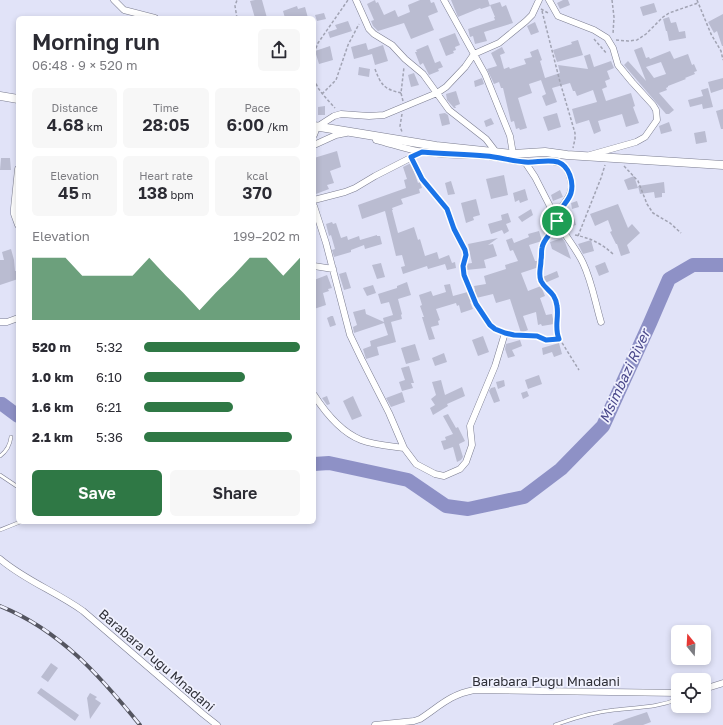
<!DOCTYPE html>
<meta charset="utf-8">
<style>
body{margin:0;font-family:"Golos Text",sans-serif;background:#f7f7f7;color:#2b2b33;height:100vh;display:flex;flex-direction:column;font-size:15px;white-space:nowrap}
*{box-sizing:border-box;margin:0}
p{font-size:13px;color:#7c7c81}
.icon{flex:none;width:22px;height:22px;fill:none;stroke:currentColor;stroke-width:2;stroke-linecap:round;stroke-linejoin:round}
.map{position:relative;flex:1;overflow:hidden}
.side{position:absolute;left:16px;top:16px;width:300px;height:508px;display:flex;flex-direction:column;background:#fff;border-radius:6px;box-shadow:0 2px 6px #0003}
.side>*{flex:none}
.needle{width:26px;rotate:342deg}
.buttons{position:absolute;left:671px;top:625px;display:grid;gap:8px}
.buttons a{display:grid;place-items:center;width:40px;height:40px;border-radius:6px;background:#fff;box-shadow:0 2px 6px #0003;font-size:20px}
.pin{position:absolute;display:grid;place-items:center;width:34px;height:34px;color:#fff;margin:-17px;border:2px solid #fff;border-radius:50%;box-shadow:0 1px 4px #0007}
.round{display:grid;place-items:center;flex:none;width:42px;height:42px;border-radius:6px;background:#f7f7f7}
.headline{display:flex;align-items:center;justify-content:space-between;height:68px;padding:0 16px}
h1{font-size:22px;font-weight:600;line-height:30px}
.figures{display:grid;grid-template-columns:repeat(3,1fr);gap:6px;height:68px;padding:4px 16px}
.figures div{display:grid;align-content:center;border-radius:6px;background:#f7f7f7;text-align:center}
.figures b{font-size:17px;font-weight:600}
.figures small{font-size:11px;font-weight:400}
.figures p{font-size:11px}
.chart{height:112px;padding:8px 16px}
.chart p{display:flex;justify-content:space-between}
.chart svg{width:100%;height:72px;margin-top:4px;fill:#2f7845;opacity:.7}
.cta{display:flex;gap:8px;margin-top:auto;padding:8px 16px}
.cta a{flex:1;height:46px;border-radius:6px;background:#2f7845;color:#fff;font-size:16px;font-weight:600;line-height:46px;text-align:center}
.cta a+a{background:#f7f7f7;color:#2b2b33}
ul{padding:0 16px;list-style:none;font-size:13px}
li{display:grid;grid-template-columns:64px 48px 1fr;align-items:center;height:30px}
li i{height:10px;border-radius:5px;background:#2f7845}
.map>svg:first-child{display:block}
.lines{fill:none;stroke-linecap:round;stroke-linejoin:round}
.river{stroke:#8e91c6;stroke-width:14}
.building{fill:#babcd1;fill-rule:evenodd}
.service-casing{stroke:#7b7d90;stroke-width:4}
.minor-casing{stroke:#7b7d90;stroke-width:7}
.tertiary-casing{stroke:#7b7d90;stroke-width:9}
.path{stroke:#a1a3b3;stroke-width:1.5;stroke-dasharray:3 2;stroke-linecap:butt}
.service{stroke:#fff;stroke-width:3}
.minor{stroke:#fff;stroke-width:6}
.tertiary{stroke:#fff;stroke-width:8}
.rail-casing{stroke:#545560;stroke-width:4}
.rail{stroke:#f0f1fe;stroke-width:2.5;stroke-dasharray:8;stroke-linecap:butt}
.route-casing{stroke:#fff;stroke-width:8}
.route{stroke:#1a73e8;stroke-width:5}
.labels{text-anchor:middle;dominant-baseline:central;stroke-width:3.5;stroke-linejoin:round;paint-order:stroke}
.street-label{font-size:13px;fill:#2e2f37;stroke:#f0f1fe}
.water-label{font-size:14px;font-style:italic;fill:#4a488b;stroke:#f0f1fe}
</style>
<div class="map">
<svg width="723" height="725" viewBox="0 0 723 725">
<rect width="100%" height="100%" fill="#e1e3f8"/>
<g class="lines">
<path class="river" d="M0,404H2L18,416
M314,464L329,463L408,480L446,506L468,509L524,497L561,469L603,426L650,323L669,279L693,265H723"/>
</g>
<path class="building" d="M255,0H262L267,18H255L250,1Z
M375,0L376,3L378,2L384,15L395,10L398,17L410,12L408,5L420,0H430L431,3L434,2L438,12L428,16L434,30L411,39L404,23L378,31L373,26L371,21L374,20L367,4Z
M451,0H488L490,6L481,9L480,8L458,17Z
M563,0H568L570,5L560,9L557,3Z
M500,2L502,7L506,5L513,23L484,32L487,41L475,44L473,36L470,37L468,29L495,20L494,17H495L490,5Z
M654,3L657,12L643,16L640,7Z
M297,6L298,9L305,7L308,18H285L283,11Z
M324,13L326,19L317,21L315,15Z
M723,14V46H722L717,31L714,33L708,22Z
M669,17L671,23L676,22L679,32L685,31L686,38L669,41L667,31H666L663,19Z
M348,21L352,31L330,38L328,32L337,29L335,25Z
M535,22L539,32L531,35L527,26Z
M455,33L460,45L455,47L456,50L453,51L454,53L446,56L439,39Z
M578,40L583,55L557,62L553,50L572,44L571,42Z
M366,43L368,50L383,45L388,61L375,65L372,54L354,59L351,47Z
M428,45L435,63L440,61L443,67L438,69L439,71L429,75L423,63L420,65L415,52H417L416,50Z
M330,46L333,60L319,64L315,51Z
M502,47L505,53L500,55L504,69L509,67L510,69L526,64L524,59L532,57L530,52L538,49L542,60L540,61L545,78L560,73L558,65L588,69L584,56L590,54L594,67L611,61L614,68L607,71L610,79L605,81L607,87L602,89L606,101L631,93L635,106L633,107L639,123L626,127L622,114L598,121L601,131L594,134L589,120L576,124L572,109L597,102L593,90L577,96L575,91H573L570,83L552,88L557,102L546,106L542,96L546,94L541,80L529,84L532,93L518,98L527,128L520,130L519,128L516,129L514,121L511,122L503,88H501L499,82L494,84L487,69L497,66L491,53Z
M642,47L646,58L649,57L650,59L670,51L674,59L688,54L692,65L694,64L697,71L694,72L695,74L685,78L686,79L668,86V87L666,88L667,90L659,93L674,110L669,114H666L624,65L628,61L646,81L634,50ZM661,62L666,74L654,78L646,67Z
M359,67L370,69L369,77L358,75Z
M414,73L419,85L411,87L408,75Z
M482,78L484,84L475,87L474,81Z
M723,78V89L711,93L708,82Z
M708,88L713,107L703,109L702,104L690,107L688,100L703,96L701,90Z
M456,91L460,104L455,106L456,108H454L447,100L446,94Z
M325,106V115H318V107Z
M723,109V129H721L716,111Z
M445,113L448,115L450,124L442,126L439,114Z
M557,113L561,127L548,131L543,117Z
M491,118L494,124L486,127L484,121Z
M669,122L672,131L661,134L659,126Z
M705,131L707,142L696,144L694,133Z
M337,151L341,167L330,171L334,183L327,185L329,189L316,194L314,189V158Z
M1,158H10L11,170H0Z
M411,163L418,183L420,182L422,188L419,189L420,193L401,199L403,204L392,208L393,210H392L398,233L414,227L418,240L420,239L425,256L437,252L439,259L449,255L452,263L455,262L456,268L447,270L445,264L428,269L427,266L403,274L401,267L405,266L402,255L396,256L385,211L362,219L358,205L406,188L404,180L407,179L403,167Z
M504,175L508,195L491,199L486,179Z
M634,176L638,188L628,190L624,180Z
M451,181L455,194L448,195L445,183Z
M664,182L665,193H662V197L655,198L654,192L640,194L638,186Z
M525,189L528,200L520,203L519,200L515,202L513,193Z
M560,190L563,197L553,201L551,195Z
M476,199L480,215L473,217L474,220L466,223L461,203Z
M577,201L579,207L572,209L571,203Z
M618,204L628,228L632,224L640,233L627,245L630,253L621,256L617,244H616L610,232L612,231L608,220L595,226L590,214Z
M531,209L533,215L522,222L518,217Z
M508,213L511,222L506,224L509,231L504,234L502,230L491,234L488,224L502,220L501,215Z
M574,218L576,225L566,228L564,221Z
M332,222L333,224L336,223L341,238L347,236L348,240L359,236L360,240L377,235V236H380L382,244L365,249L364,245L351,250V252L334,257L332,250L335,249L331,235L329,236L326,224Z
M539,231L542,241L529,245L535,261H537L539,267L521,273L528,291L541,286L545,296L540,298L546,315L552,314L554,324L542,326L541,324L538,325L536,312L523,316L528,330L521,333L510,299L496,303L493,294L472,299L473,301L470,302L473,309L461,313L459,305L457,306L456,303L436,309L440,320L438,321L439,325L431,327L435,339L429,340L422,317H424L420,306L422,305L419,295L431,291L433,296L446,292L444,285L450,284L453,296L475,290L474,286L486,284L484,276L506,269L505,265L518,261L513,250L510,251L506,240L512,238L514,243L529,237L528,234Z
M498,238L488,245L493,244L497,256L484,260L486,268L466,270L465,264L472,263L468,244Z
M562,238L565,242L571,259L552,249L550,242Z
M591,240L594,251L583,254L578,244Z
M11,249L14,260L15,271H18V279L0,285V260H4L2,252Z
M605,262L609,272L599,276L595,266Z
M381,263L385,277L377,279L372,265Z
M557,271L559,277L545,283L543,277Z
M346,272L351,288L344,290L339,274Z
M327,275L332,288L328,289L329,291L323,293L326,305L314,309V280Z
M407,282L411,295L398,299L402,314L401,315L402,319L391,322L396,342L377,347L379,355L366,359L363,349L371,346L370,341L388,335L384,323L354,333L353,327L357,325L353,312L365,309L366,314L384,322L383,318L393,315L389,302L381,304L378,294L397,288V286Z
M373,285L376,293L367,296L363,288Z
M331,316H333L336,325L330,327L327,318Z
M483,336L489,352L478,356L472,340Z
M520,340L522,346L512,350L515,356L508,358L505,349L506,344Z
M559,343L562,354L554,357L552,352L543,355L542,348Z
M415,344L420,360L406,364L401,348Z
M444,353L447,362L435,366L432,358Z
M409,366L414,383H411L413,388L402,391L399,382L405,380L401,368Z
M539,375L542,384L528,389L525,380Z
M441,380L445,395L462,387L465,396L447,404L448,406L433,415L430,408L435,405L431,399L436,395L432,382Z
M504,380L505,386L498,389L496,382Z
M495,387L500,401L494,403L489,391L491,388Z
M527,391L529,396L523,399L521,393Z
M402,392L405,402L391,407L386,398Z
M327,396L330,404L327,405L322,398Z
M353,396L362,416L352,420L343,401Z
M448,414L456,428L458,427L465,441L459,444L463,457L461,460L457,462L453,447L444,450L441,441L446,440L445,437L453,434L443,416Z
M51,663L58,668L48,682L41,677Z
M41,688L79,715L75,721L37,693Z
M90,693L97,697L95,699L101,703L90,719L87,698Z
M647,712L651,722L643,725H613V724L626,719Z"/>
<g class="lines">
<defs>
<path id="service" d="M0,456C7,451 10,445 11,437
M0,475L18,487
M0,530L20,522
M555,725C574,718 594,712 614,710C637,707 657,708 678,699"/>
<path id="minor" d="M114,0L124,10L155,18
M356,0L369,29L374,34L392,45L405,59L423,74L449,110L486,139L496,152
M444,0L485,74L510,136L513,154
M549,0L558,16L594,30L607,38L613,48L618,65L632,82L653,105L656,110L657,120L645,137L636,142L590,155
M314,135L317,127L334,116L341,114L369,116L384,115L437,93L446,87L465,67L474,54L499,43L526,21L532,15L539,0
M376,140C392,144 408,150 423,152C443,155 464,155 484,156C497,157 510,160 523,162C534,163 545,159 556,162C563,163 567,168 569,174C579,199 557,202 557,221C565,236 576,248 583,263C592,282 595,302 601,322
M314,145L336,135L346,133
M525,162L535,177L557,220
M18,169L14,208V214L18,225
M314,200L345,192L355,188L375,176L422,152
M314,206L326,243L350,335L362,360L389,413L404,448L416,464L435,474L444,476L460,469L466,462L472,445L470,426L495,366L505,333
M314,266L333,269
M0,322H7L18,318
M314,395C325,412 341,432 361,440C374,445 390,446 404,448
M0,559C26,581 55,591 83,611L203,714L217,725
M704,689L723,683
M375,725L414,721L420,719C440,706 449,695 474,690L678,693"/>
<path id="tertiary" d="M0,96L18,99
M314,126L436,146L513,154L545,152L567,155L723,165"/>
</defs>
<use href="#service" class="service-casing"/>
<use href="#minor" class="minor-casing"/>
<use href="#tertiary" class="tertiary-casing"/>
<path class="path" d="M612,0L614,17L613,34
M697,0L711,34L721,51L723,60
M541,9L548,13
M542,11L560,82L575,133V139L573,148
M237,18L235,6L237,0
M594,39L607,54
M616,40L628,41L637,40L646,34L663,17L669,13L698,3
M314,53L318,43L348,0
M375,69C381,85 384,89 401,93
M314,79C318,91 327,99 335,108
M322,94L336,80L348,45L359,24
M403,101L401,93L404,67
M402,114L400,126L402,132
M414,163C422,182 439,192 447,210C451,216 452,223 455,230C458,237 464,244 465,252C467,258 462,263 462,269C464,285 485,324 499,332
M624,166L638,181L647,204L653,213L670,223L681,233
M553,229L543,243L539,271L541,281L552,292L557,305L558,317L556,326V333L579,370
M575,235C590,238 601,243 613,254
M578,236L601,178L605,165
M510,335L537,336L546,340L559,339"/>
<use href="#service" class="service"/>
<use href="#minor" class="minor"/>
<use href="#tertiary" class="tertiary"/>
<defs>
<path id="rail" d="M0,606C60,630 100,676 140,725"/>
</defs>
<use href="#rail" class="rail-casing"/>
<use href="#rail" class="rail"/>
</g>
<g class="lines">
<defs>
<path id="route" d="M422,152C443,154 464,154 486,156C499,157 511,161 525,162C535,163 547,159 558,162C569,166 574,182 571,193C569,200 563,205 560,211C556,216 557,222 554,228C550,235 543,240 542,248C541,252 542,256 541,260C541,268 538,274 541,281C546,291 555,291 557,306C559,318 554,327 559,339L546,340L537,336L514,335L505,333L495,329L490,325L476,304L464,275L463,266L466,255L465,250L454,229L447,209L422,179L411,157Z"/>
</defs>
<use href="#route" class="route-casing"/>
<use href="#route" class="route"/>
</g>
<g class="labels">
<g class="street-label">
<text transform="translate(157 660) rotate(41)">Barabara Pugu Mnadani</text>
<text x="546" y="681">Barabara Pugu Mnadani</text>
</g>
<g class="water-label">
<text transform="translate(624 376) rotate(-65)">Msimbazi River</text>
</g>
</g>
</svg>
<div class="buttons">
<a><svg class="needle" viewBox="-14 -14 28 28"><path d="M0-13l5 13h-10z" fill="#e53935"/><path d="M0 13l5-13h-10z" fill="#7c7c81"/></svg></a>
<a><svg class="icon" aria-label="locate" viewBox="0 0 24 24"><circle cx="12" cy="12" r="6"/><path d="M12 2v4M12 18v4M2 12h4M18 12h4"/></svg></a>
</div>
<div class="pin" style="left:557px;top:221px;background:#1e9e55"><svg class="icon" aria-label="arrive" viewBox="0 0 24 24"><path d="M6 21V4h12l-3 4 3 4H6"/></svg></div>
<section class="side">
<div class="headline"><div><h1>Morning run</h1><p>06:48 · 9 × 520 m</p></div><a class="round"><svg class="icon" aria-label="share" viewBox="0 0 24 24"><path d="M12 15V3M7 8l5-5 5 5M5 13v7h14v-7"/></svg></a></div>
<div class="figures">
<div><p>Distance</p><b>4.68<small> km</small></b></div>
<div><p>Time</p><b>28:05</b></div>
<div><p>Pace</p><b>6:00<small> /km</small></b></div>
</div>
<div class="figures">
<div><p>Elevation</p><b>45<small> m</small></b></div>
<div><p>Heart rate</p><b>138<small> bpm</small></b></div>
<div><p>kcal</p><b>370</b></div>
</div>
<div class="chart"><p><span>Elevation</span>199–202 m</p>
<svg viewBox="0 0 160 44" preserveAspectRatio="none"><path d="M0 44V6L10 6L20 6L30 17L40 17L50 17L60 17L70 6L80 17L90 27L100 38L110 27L120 17L130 6L140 6L150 17L160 6V44z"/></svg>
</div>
<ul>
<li><b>520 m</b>5:32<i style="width:100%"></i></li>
<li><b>1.0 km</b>6:10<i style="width:65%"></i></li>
<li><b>1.6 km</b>6:21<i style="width:57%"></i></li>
<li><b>2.1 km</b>5:36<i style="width:95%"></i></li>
</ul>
<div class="cta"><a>Save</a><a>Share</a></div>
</section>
</div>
